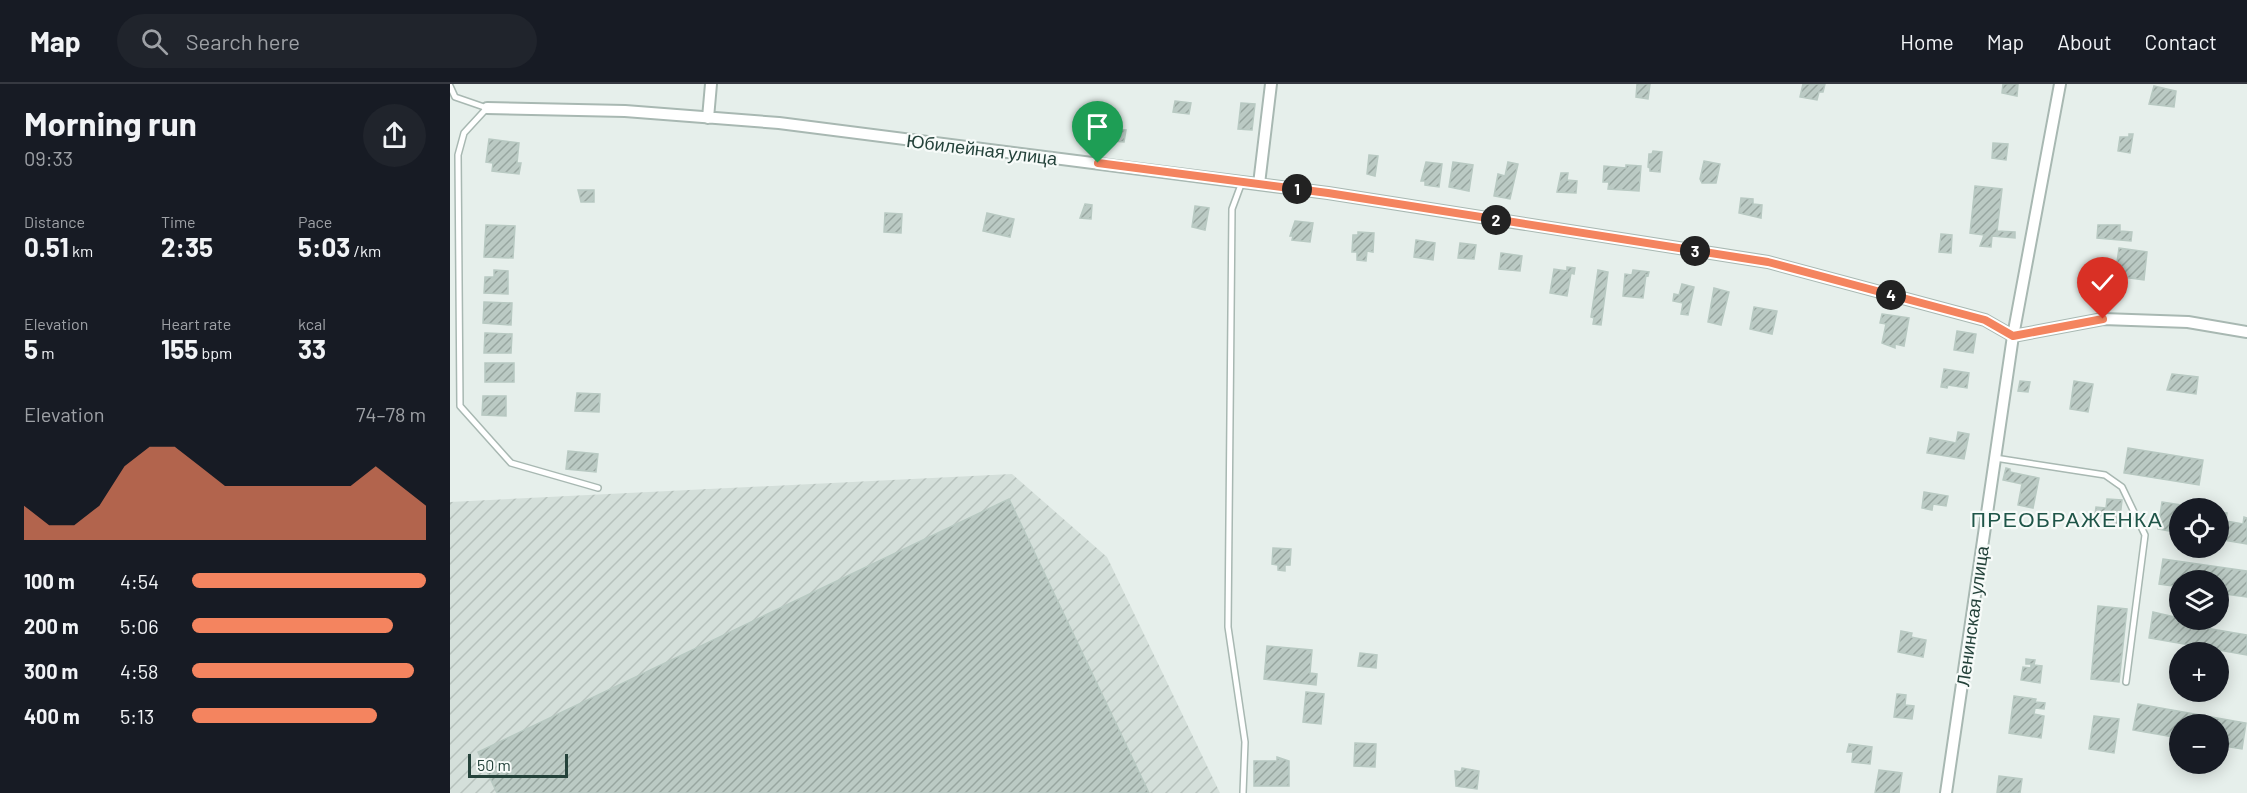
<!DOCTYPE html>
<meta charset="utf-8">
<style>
body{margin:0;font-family:Barlow,sans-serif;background:#20242c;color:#f1f3f6;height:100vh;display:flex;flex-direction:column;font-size:22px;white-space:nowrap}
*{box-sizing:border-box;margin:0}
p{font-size:20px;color:#9ea1a6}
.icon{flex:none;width:33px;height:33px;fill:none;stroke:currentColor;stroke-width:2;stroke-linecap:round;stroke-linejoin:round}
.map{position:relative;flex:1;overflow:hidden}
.details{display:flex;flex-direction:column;background:#171b24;width:450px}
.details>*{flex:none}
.fabs{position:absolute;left:1719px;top:414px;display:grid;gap:12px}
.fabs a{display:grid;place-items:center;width:60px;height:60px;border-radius:50%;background:#171b24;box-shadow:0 3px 15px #0003;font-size:30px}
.scale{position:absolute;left:18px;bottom:15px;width:100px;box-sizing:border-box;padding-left:6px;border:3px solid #24423a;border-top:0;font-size:16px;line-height:21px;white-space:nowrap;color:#24423a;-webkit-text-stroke:4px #f7fbf9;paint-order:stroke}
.pin{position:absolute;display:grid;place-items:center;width:51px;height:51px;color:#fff;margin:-62px -26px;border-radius:50% 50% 50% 0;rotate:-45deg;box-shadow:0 0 6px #0007}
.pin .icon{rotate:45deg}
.km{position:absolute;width:30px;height:30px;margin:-15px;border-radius:50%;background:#222;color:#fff;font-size:16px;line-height:30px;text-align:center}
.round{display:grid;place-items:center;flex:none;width:63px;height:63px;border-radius:32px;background:#20242c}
.headline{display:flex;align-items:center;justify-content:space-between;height:102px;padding:0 24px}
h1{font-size:33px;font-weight:700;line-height:45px}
.metrics{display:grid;grid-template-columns:repeat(3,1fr);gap:9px;height:102px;padding:6px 24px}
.metrics div{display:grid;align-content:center}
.metrics b{font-size:26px;font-weight:700}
.metrics small{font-size:16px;font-weight:400}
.metrics p{font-size:16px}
.chart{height:168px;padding:12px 24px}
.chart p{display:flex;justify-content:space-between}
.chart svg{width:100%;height:108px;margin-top:6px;fill:#f4845f;opacity:.7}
ul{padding:0 24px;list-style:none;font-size:20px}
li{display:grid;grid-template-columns:96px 72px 1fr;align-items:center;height:45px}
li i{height:15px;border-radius:8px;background:#f4845f}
header{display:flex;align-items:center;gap:36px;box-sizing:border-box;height:84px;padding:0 30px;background:#171b24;border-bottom:2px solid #363941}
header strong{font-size:28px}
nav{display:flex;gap:33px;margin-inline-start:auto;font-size:21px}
.search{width:420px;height:54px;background:#20242c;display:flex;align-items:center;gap:15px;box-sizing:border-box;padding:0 21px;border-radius:33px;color:#9ea1a6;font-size:22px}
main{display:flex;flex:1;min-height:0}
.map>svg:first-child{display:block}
.industrial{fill:url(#industrial-furrows)}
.building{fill:url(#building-hatch);stroke:#b8c9c2;stroke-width:1.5}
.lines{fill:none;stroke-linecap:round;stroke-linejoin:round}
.lane-casing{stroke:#a8b8b2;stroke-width:8}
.street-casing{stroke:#a8b8b2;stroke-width:14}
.lane{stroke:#fff;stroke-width:5}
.street{stroke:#fff;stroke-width:10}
.route-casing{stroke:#fff;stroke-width:12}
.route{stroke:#f4845f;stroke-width:8}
.labels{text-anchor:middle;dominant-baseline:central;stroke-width:4.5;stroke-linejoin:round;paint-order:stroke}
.street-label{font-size:18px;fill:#24423a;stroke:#f7fbf9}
.quarter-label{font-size:21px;letter-spacing:1.5px;fill:#1f5548;stroke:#f7fbf9}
</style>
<header>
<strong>Map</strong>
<div class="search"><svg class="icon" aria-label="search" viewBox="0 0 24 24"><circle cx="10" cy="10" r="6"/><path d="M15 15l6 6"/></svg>Search here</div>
<nav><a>Home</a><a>Map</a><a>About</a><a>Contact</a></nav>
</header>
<main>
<section class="details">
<div class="headline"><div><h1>Morning run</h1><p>09:33</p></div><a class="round"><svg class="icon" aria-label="share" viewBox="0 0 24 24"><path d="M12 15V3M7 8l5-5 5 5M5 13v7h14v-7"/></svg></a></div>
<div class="metrics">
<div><p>Distance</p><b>0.51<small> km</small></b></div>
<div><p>Time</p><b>2:35</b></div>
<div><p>Pace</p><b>5:03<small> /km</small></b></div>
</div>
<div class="metrics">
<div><p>Elevation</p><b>5<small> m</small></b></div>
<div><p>Heart rate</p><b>155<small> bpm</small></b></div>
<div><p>kcal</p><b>33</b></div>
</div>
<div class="chart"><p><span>Elevation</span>74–78 m</p>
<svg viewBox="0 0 160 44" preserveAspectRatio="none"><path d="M0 44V30L10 38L20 38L30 30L40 14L50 6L60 6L70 14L80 22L90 22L100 22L110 22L120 22L130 22L140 14L150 22L160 30V44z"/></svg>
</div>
<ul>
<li><b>100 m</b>4:54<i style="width:100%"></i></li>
<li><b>200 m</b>5:06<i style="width:86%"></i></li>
<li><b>300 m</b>4:58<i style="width:95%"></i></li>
<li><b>400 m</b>5:13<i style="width:79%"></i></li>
</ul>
</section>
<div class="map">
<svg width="1797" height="709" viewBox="0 0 1797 709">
<defs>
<pattern id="industrial-furrows" width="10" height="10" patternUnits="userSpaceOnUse" patternTransform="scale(1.5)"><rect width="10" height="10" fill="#d4dfda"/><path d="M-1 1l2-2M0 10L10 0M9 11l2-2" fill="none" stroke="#b6c1bc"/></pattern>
<pattern id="building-hatch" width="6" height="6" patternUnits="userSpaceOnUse" patternTransform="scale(1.5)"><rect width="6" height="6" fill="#bbcac4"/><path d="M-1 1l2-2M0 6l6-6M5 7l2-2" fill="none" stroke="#98a6a0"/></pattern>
</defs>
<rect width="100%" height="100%" fill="#e6efeb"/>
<path class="industrial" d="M562,390L657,473L770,709H0V418Z"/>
<path class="building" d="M1187,0H1200L1198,15L1186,13Z
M1353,0H1375L1373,8H1369L1367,16L1350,13Z
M1553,0H1568L1567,12L1552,9Z
M1704,2L1726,7L1724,23L1699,20Z
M725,17L741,19L739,30L723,28Z
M791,19L805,20L802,46L788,45Z
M664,45L676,46L674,58L663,57Z
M1679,50H1683L1680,69L1668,67L1670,53H1679Z
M39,55L69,59L67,79H71L69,90L42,87L43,79L36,78Z
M1543,59L1558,60L1556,76L1542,74Z
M1203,67L1212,68L1210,88L1200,87V84L1198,83L1199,70H1202Z
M919,71L928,72L925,92L917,90Z
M1254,77L1270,80L1266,99H1252L1250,95Z
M976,78L992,80L989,103L975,101V97H971Z
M1003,78L1023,81L1019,107L999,103Z
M1058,78L1068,80L1060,115L1044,112L1048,90L1055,92Z
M1176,81L1191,82L1189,107L1158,105L1159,98H1153L1154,82L1176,84Z
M1111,89H1118L1117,96L1127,97L1126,109L1107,108Z
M1525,102L1552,105L1547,147L1565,148V154L1542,152L1541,163L1530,162L1534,151L1520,149Z
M128,106H144V118H131Z
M1291,114L1303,115V120L1312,121L1311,134L1289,129Z
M635,120L642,121L641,135L630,134Z
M745,122L759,124L755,146L742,143Z
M435,129L452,130L451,149L434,148Z
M537,129L564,135L560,153L533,147Z
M845,137L863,139L860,158L842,156L843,152H840Z
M36,141L65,142L63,174L34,173Z
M1648,141H1670V147L1682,148L1681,157L1647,154Z
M908,148L924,149L923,168L917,167L916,177L907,176V168H902L903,151H908Z
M1491,150L1502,151L1501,169L1489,168Z
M966,156L985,159L983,176L964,173Z
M1010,159L1026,161L1024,175L1008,174Z
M1669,164L1697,168L1694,196L1665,192Z
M1051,169L1072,172L1070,187L1049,185Z
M1117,183L1125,184L1124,190L1121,189L1117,212L1100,209L1104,185L1117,187Z
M44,186L58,187V210L34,209L35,193H44Z
M1148,186L1158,188L1151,241L1143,240L1144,234L1141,233Z
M1183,186L1199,188L1198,192L1196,191L1193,214L1173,212L1175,190L1182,191Z
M1232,200L1244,203L1238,231L1231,230L1233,219L1223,217L1224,210L1229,211Z
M1264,204L1279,208L1271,241L1258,238Z
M34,218L62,219L61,241L33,239Z
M1304,223L1327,227L1322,250L1300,245Z
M1432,230L1459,234L1454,262L1445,260V264L1432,259L1436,240L1430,239Z
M1507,247L1526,250L1523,269L1504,266Z
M35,249L62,250L61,269H34Z
M35,279H64V298H35Z
M1494,285L1519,289L1517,304L1498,301L1497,304L1491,303Z
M1722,290L1748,293L1746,310L1717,306Z
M1570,297L1580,298L1578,308L1568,307Z
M1624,297L1643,300L1638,328L1620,325Z
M127,309L150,310L149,328L125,327Z
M33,312H56V332L32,331Z
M1508,348L1519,350L1514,375L1477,369L1480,354L1506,359Z
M1678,364L1753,376L1749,401L1674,389Z
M118,367L148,370L146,388L116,385Z
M1556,384L1560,385V388L1589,394L1583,424L1568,421L1572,400L1553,396Z
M1474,408L1498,412L1496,422L1483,420L1482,426L1472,424Z
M559,415L699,709H47L28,668Z
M1657,415L1672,416L1669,443L1655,442L1656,432L1645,431L1646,423L1656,424Z
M1712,418L1751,424H1730V449L1708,445Z
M1768,428L1777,429L1776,437L1793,440L1794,433L1797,434V460L1768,455Z
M823,464L841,465L840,481H835V487L828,486V481L822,480Z
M1713,475L1797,487V513L1768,509V496H1730V503L1709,500Z
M1648,522L1677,525L1669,598L1641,595Z
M1703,528L1738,536V541L1797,551V571L1699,554Z
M1451,547L1462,549L1461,553L1476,556L1473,573L1448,568Z
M817,562L862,566L860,589L867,590L866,601L814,595Z
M910,569L927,571L926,584L908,582Z
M1576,575L1585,576L1584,581L1592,582L1590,599L1571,596L1573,583L1581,584V580H1576Z
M856,608L874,610L871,640L853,638Z
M1447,610L1456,611L1455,621L1464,622L1462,635L1444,633Z
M1564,612L1586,615L1585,618L1595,619L1594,625L1585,624L1584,630L1594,632L1591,654L1559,649Z
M1688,620L1796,639L1792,665L1768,661V640H1730V654L1683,646Z
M1644,632L1669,635L1664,669L1639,665Z
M905,659L926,660L925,683L904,682Z
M1399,660L1422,663L1420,680L1402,678L1403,668H1397Z
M827,673L839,677V702H804V677H827Z
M1012,684L1029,687L1027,705L1006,702L1005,687L1011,688Z
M1429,686L1452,689L1449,709H1425Z
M1549,692L1572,695L1570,709H1547Z"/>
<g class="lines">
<defs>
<path id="lane" d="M0,2L5,13L37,24L14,49L8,71L10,322L61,379L148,404
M792,98L782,125L778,543L795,658L793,709
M1545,374L1655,391L1672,403L1695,451L1676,598"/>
<path id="street" d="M37,24L175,27L329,39L878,109L1318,178L1535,236L1563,252L1653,235L1738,238L1797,248
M258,34L261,0
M809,100L821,0
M1496,709L1563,252L1610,0"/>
</defs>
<use href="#lane" class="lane-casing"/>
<use href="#street" class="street-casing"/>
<use href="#lane" class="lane"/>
<use href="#street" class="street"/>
</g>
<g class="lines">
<defs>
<path id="route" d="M648,79L878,109L1318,178L1535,236L1563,252L1653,235"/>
</defs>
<use href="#route" class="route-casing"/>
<use href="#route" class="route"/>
</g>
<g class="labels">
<g class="street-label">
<text transform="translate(532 65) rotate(7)">Юбилейная улица</text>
<text transform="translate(1522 532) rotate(-82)">Ленинская улица</text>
</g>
<g class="quarter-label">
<text x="1617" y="434">ПРЕОБРАЖЕНКА</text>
</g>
</g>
</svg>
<div class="fabs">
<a><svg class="icon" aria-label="locate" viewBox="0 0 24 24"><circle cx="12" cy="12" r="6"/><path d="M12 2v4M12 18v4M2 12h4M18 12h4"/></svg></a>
<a><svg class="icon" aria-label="layers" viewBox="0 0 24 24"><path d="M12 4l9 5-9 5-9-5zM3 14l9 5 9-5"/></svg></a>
<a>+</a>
<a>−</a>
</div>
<div class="scale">50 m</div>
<div class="pin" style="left:648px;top:79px;background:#1e9e55"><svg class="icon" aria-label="arrive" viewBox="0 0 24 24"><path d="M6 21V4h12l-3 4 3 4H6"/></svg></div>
<div class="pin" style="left:1653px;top:235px;background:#d93025"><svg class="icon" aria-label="check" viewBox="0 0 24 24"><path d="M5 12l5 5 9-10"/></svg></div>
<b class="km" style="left:847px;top:105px">1</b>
<b class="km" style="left:1046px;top:136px">2</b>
<b class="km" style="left:1245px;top:167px">3</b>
<b class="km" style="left:1441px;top:211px">4</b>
</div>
</main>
